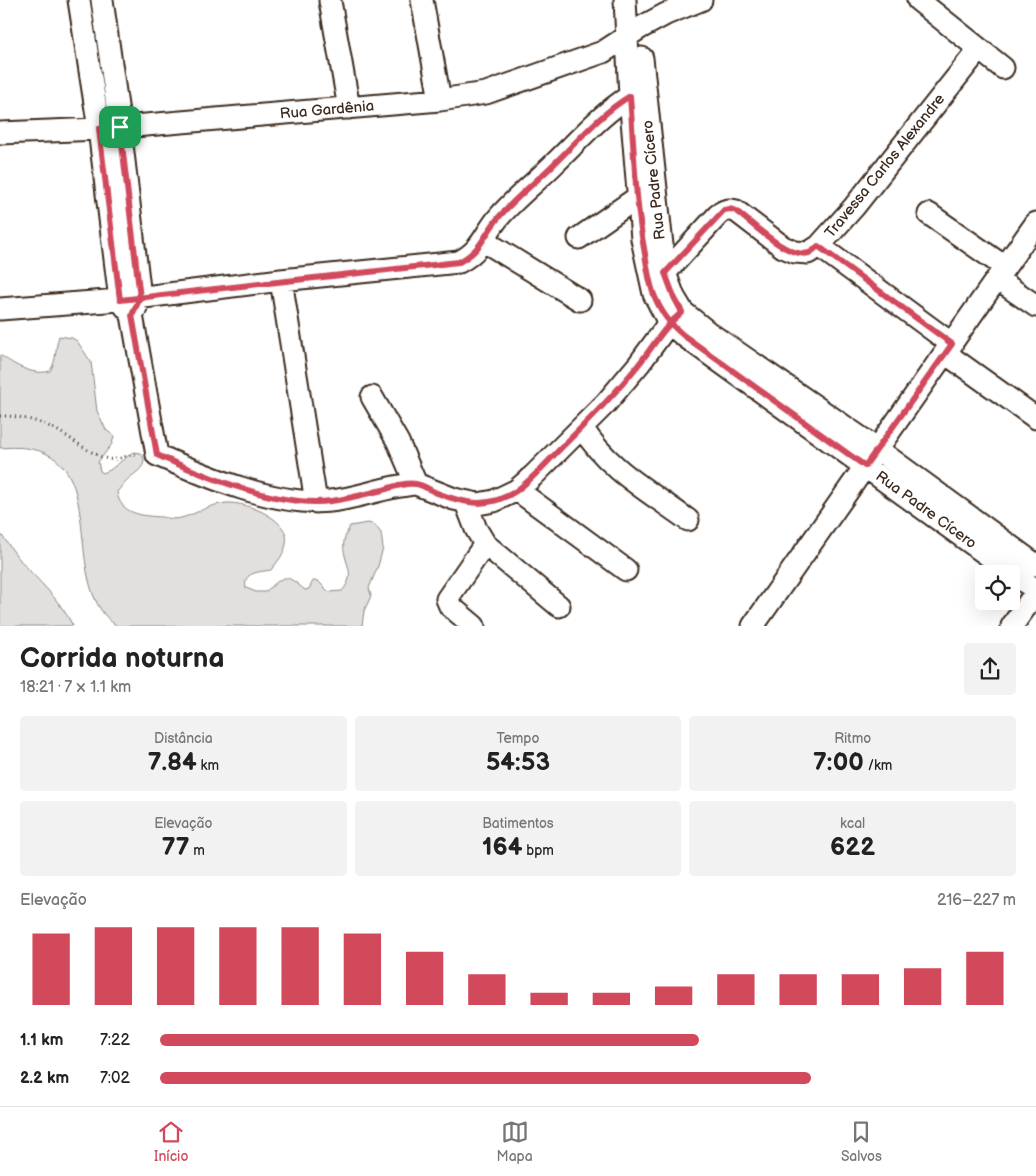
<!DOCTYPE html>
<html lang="pt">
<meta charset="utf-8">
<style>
body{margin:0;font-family:"Balsamiq Sans",sans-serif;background:#f2f2f2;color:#222;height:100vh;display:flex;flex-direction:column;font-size:19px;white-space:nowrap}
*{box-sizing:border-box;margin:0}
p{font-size:16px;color:#767676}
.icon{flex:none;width:28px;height:28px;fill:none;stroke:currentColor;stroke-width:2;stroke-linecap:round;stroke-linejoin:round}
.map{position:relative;height:626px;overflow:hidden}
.panel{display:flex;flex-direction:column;background:#fff;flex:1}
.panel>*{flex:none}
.buttons{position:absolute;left:975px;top:565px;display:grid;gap:10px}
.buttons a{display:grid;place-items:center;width:45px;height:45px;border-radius:5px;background:#fff;box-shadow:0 5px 20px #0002;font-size:25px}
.pin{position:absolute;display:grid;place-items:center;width:42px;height:42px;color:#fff;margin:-21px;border-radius:10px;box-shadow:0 2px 8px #0006}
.round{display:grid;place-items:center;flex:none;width:52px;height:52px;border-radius:5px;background:#f2f2f2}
.headline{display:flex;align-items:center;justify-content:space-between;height:85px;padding:0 20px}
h1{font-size:28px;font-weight:800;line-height:38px}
.metrics{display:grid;grid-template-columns:repeat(3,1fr);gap:8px;height:85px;padding:5px 20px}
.metrics div{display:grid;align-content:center;border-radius:5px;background:#f2f2f2;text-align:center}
.metrics b{font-size:25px;font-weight:800}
.metrics small{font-size:14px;font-weight:400}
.metrics p{font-size:14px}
.chart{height:140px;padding:10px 20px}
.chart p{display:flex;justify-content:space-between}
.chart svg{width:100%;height:90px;margin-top:5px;stroke:#d1495b;stroke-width:6}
ul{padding:0 20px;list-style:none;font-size:16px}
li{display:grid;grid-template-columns:80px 60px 1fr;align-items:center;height:38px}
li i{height:12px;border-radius:6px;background:#d1495b}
.menu{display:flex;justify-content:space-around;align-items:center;height:70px;border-top:1px solid #e0e0e0;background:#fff;font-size:14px;color:#767676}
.menu a{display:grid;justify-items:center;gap:2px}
.menu .current{color:#d1495b}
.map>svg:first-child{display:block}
.green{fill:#e2e0de;stroke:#8e857e}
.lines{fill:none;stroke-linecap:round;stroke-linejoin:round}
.minor-casing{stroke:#3b2a1e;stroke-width:25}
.path{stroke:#3b2a1e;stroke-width:3;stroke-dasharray:1 4;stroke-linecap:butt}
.minor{stroke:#fff;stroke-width:21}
.route-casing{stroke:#fff;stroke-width:10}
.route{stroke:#d1495b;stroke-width:6}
.labels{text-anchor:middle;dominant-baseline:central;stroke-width:4.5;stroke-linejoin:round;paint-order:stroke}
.street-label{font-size:15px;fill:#3b2a1e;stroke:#fff}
</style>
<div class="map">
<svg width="1036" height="626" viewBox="0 0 1036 626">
<rect width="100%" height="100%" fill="#fff"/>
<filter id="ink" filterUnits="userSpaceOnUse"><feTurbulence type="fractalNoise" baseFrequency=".02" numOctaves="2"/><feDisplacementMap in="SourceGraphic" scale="10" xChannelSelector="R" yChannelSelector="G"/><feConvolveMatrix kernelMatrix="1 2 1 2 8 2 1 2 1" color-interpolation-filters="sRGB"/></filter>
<g filter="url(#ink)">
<path class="green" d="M59,336L72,338L77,341L91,362L97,411L106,430L114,436L112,444L98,462L100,471L103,473L110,470L133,452L141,453C151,467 133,473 125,482C122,485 120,489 117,492C120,515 144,516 162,517C168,518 175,520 181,518C197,514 209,504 227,503C247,502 292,520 286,544C284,555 277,562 271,570C259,572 242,572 246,588L256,592H265C286,575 283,572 305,590L309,589L313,581H318L329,592L342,591C359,572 341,562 344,541C345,536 348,531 350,526L368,523L375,525L381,533L383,548L378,566L369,588L371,596L364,611L362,626H117C51,582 124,436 0,448V355C15,365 32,376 50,371C57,360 55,348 59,336Z
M0,533C9,545 18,559 29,570C46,588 62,604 73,626H0Z"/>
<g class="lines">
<defs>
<path id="minor" d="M79,0L99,129L120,300L132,315L157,455C205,476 277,507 330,501C359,498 386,486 416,484
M102,0L120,127L140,297L135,310
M422,0L440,100
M625,0L630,96L642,239L654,294L669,323L683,335L1036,590
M918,0L1003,68
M330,1L349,108
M642,58L665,273L674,297L683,312L709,333L877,449L1036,565
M0,133L99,129L440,100L486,93L603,52L640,28L666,14L701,0
M929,214L1005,267
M579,238L638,197
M484,241L580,300
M819,246L952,344
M665,273L718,215C724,210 728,209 736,211L783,247L795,252L808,253L819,246L854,207L979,49
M997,279L1036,306
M281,280L316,502
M0,309L120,300L281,280L459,262C483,249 483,236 499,217C515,198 536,182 554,164C579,140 600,115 630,96
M945,353L1036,418
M372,397L398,442L416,484L454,499L478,504L494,501L517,490L533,476L606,403L639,364L669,323L678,315
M582,427C606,468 650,492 688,520
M517,490L626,570
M466,503L476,529L485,544L559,606
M474,626L450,606L447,599L485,544
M753,626L1036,223
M1012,626L1036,592"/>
</defs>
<use href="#minor" class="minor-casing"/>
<path class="path" d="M0,416C21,415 46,423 63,434C78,443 91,454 108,459C118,461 128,454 138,454"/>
<use href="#minor" class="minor"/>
</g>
</g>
<g class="lines" filter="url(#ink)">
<defs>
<path id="route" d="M120,127L140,298L132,315L157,455C204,476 280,508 331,501C348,499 366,494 383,490C393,487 405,482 416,484C423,485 430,490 437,493C465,504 489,509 516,491C533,479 547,462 562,447C589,420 616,393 639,364C654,345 664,327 682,312L674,297L665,273L724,210L730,209L736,211C752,223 788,259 809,253C812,252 816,248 818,246L952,344L865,466L683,335C669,323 661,312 654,295C649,282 647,267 645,254C635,202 634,149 630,96C600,114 579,140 554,164C536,182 515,198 499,217C483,236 483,249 459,262C346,275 233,286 120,300L99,129L120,127"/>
</defs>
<use href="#route" class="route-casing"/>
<use href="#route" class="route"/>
</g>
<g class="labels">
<g class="street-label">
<text transform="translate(327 110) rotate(-5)">Rua Gardênia</text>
<text transform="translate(885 166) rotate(-51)">Travessa Carlos Alexandre</text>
<text transform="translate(654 180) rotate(-96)">Rua Padre Cícero</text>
<text transform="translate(926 510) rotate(36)">Rua Padre Cícero</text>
</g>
</g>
</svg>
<div class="buttons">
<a><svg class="icon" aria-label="locate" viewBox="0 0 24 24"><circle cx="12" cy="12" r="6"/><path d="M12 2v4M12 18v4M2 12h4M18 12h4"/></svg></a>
</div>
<div class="pin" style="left:120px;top:127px;background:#1e9e55"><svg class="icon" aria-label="arrive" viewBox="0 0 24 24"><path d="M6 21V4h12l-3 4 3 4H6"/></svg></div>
</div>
<section class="panel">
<div class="headline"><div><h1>Corrida noturna</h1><p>18:21 · 7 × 1.1 km</p></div><a class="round"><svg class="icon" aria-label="share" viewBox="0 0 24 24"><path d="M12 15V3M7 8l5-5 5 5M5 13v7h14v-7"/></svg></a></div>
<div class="metrics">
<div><p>Distância</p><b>7.84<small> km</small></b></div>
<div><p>Tempo</p><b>54:53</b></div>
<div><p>Ritmo</p><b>7:00<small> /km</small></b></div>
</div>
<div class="metrics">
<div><p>Elevação</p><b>77<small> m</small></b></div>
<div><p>Batimentos</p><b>164<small> bpm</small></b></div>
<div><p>kcal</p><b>622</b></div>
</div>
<div class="chart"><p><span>Elevação</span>216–227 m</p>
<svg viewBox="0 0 160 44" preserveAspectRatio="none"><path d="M5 44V9M15 44V6M25 44V6M35 44V6M45 44V6M55 44V9M65 44V18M75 44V29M85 44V38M95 44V38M105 44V35M115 44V29M125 44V29M135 44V29M145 44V26M155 44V18"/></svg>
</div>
<ul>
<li><b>1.1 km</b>7:22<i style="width:63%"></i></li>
<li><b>2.2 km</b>7:02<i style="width:76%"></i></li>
</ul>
</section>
<nav class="menu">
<a class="current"><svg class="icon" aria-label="home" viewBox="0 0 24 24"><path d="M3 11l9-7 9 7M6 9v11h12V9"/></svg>Início</a>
<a><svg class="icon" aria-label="map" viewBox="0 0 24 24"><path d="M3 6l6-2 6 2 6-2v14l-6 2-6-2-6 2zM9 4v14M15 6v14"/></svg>Mapa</a>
<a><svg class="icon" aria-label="saved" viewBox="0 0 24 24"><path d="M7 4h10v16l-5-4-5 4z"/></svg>Salvos</a>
</nav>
